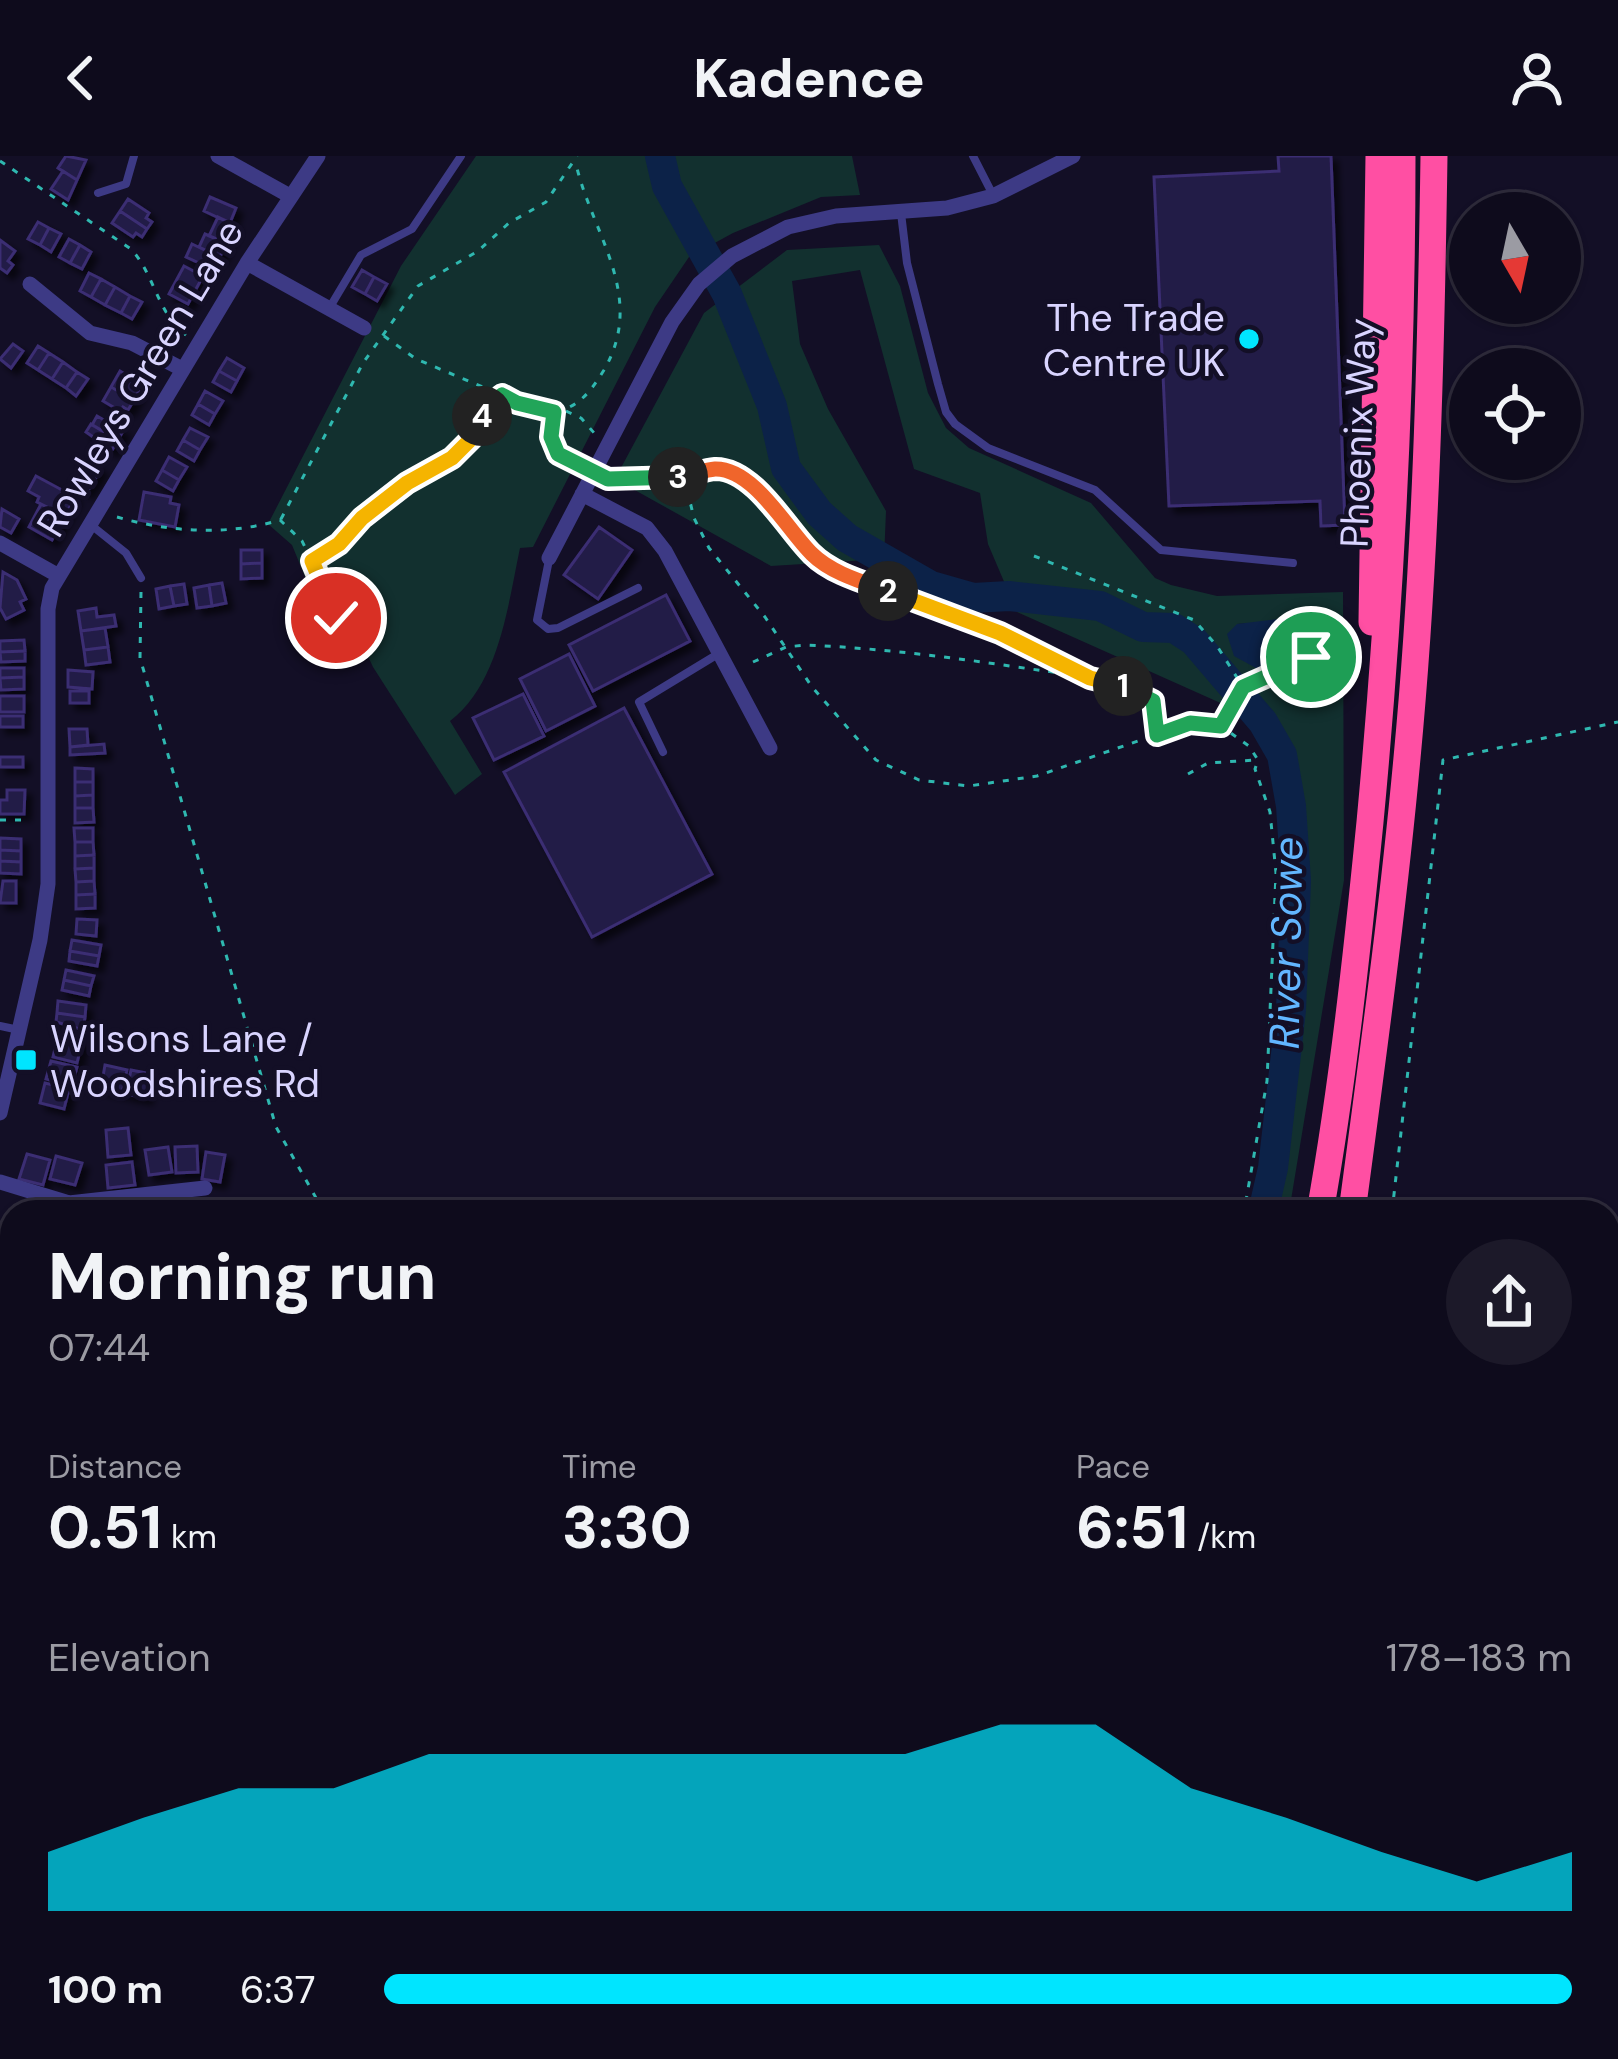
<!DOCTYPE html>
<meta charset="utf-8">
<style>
body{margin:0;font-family:"DM Sans",sans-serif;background:#1c1929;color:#f1f3f6;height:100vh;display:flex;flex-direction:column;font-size:45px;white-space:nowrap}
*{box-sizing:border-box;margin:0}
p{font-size:39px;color:#9b9ba3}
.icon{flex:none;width:66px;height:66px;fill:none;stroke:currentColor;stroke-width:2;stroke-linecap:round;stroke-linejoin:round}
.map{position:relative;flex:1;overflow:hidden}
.sheet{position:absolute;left:0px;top:1044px;width:1620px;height:861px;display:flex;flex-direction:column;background:#0e0b1c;border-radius:36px 36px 0 0;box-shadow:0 3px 9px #0004,0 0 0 3px #2e2b3b}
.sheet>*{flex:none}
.needle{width:78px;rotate:171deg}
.fabs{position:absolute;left:1449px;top:36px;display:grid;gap:24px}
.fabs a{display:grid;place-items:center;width:132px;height:132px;border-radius:50%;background:#0e0b1c;box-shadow:0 3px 9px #0004,0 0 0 3px #2e2b3b;font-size:60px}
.pin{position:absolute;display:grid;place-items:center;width:102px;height:102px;color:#fff;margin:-51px;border:6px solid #fff;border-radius:50%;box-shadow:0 3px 12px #0007}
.km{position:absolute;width:60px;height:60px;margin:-30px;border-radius:50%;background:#222;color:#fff;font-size:33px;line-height:60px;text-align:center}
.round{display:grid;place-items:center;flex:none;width:126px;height:126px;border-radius:63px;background:#1c1929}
.summary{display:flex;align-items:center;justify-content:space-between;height:204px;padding:0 48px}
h1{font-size:66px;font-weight:700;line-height:90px}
.stats{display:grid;grid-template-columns:repeat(3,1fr);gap:18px;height:204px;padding:12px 48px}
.stats div{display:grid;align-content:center}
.stats b{font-size:60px;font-weight:700}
.stats small{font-size:33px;font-weight:400}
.stats p{font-size:33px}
.chart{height:336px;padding:24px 48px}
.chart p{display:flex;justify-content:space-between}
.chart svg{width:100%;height:216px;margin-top:12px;fill:#00e5ff;opacity:.7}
ul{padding:0 48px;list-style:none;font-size:39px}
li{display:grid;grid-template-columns:192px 144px 1fr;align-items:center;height:90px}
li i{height:30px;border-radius:15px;background:#00e5ff}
header{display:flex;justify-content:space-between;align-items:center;height:156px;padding:0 48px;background:#0e0b1c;font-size:54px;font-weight:700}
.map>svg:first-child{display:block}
.green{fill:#12302f;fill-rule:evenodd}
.water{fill:#0c2248}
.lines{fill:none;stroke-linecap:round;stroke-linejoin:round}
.river{stroke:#0c2248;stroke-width:30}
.building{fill:#241b47;stroke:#3b2d73;stroke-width:3;filter:url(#shadow)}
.path{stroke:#2fb8b0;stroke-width:3;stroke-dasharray:6 9;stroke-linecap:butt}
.lane{stroke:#3d3a85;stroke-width:8}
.street{stroke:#3d3a85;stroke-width:15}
.secondary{stroke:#6f6bff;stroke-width:21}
.highway{stroke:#ff4fa3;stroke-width:27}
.split-1-casing{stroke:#fff;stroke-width:24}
.split-2-casing{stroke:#fff;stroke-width:24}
.split-3-casing{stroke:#fff;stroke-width:24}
.split-4-casing{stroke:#fff;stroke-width:24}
.split-5-casing{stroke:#fff;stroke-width:24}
.split-1{stroke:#22a559;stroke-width:15}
.split-2{stroke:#f5b400;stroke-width:15}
.split-3{stroke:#f0652b;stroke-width:15}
.split-4{stroke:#22a559;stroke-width:15}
.split-5{stroke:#f5b400;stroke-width:15}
.poi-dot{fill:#00e5ff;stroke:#130f26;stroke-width:4.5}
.labels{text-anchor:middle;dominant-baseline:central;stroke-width:9;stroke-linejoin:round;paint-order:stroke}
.poi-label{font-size:39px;fill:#d9d4ff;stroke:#130f26;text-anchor:end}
.street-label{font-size:39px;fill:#d9d4ff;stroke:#130f26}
.water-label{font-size:42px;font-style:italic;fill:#62b6ff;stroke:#130f26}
</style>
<header><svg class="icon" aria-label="back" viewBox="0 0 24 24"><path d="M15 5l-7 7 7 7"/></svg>Kadence<svg class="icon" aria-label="person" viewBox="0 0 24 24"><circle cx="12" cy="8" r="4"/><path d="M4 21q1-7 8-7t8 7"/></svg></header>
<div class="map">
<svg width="1618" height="1903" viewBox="0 0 1618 1903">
<defs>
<filter id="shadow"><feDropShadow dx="6" dy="6" stdDeviation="3" flood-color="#0009"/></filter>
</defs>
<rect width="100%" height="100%" fill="#130f26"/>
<path class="green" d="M476,0H852L860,39L821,41L733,77L689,101L655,151L533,391L520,392C508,449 499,528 450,565L482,618L455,639L373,511L350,462L317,450L292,389L268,368L401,110Z
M879,89L900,130L928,237L946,272L969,292L1091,347L1155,422L1171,429L1217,440L1343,436L1344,724L1289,1056H1263C1289,938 1301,800 1293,680C1292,654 1291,622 1281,598C1277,587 1269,576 1263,566L1017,456L988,388L980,337L914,313L860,114L792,125L800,188L828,253L886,355L884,403L771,410L615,323L704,157L787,94ZM1277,465L1284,477L1265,479V485L1281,501L1278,508L1256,512L1237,468Z"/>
<path class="water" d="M1286,462L1309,469L1312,479L1308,489L1298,491L1284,477L1266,479L1265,486L1280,495L1278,508L1256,512L1234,500L1227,478L1237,468Z"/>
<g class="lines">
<path class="river" d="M660,0L667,30L727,138L772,250L786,312L819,357L847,382L931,430L973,442L1009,440L1100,450L1143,471L1174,472L1194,485L1263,566L1282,599L1291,650L1296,725L1291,854L1273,1012L1263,1056
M1459,1893L1465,1903"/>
</g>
<path class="building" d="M66,0L86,4L77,24L58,12Z
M1278,0H1331L1345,369L1321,370L1320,345L1169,350L1154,21L1279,15Z
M63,15L77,24L68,44L51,33Z
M210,41L236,52L230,67L204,55Z
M128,43L149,57L146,62L152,66L147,73L120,55Z
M120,55L147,73L142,81L136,77L133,81L112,67Z
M218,61L235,69L226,87L209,80Z
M38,66L49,72L40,89L28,83Z
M49,72L61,78L51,96L40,89Z
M205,78L226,87L220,101L199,91Z
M69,83L80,89L70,107L59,101Z
M0,84L15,95L8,105L13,109L7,117L0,112Z
M192,88L213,98L208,111L186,101Z
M80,89L91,96L82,113L70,107Z
M184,110L203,120L188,148L169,138Z
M362,114L374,121L365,138L352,131Z
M89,117L101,123L91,141L80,135Z
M374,121L387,128L377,145L365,138Z
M101,123L115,131L105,149L91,141Z
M115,131L130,140L121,157L105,149Z
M130,140L142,146L132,163L121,157Z
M13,188L23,195L11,212L0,203Z
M38,190L49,197L38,214L27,207Z
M49,197L63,206L52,223L38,214Z
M227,202L244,212L237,225L219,215Z
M63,206L77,216L66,232L52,223Z
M120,215L138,226L134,232L139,235L134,244L111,231Z
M219,215L237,225L231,236L213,226Z
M77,216L88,223L76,240L66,232Z
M111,231L134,244L128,254L123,251L120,255L103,245Z
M205,235L223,245L215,258L198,248Z
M198,248L215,258L209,269L192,259Z
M97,260L123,275L118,284L92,269Z
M91,268L118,284L112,294L86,276Z
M190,272L208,281L200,294L183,284Z
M183,284L200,294L194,305L177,295Z
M169,301L187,311L179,324L162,314Z
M85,304L101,313L94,325L78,315Z
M162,314L179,324L173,335L156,325Z
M78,315L94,325L87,336L72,327Z
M36,320L75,341L65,360L37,346L39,341L28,335Z
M144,336L171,341L170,347L179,349L175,371L139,364Z
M41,348L65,360L52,384L29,371Z
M2,353L19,363L11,377L0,371Z
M599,371L632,394L598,443L564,419Z
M241,394H262V407L241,408Z
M262,407V422L241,423V408Z
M3,416L17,424L26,443L20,446L24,454L6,463L0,452Z
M222,427L226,447L212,450L209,429Z
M184,428L187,448L174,450L170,430Z
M209,429L212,450L197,452L194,432Z
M170,430L174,450L159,453L156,433Z
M666,439L690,485L593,535L569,489Z
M96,452L97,461L114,459L116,470L81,475L78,455Z
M105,472L108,491L84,494L81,475Z
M24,484L25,495L0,496V485Z
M108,491L110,506L86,509L84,494Z
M25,495V505L1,506L0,496Z
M569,498L595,550L546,575L520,523Z
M0,512H24V521L0,522Z
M68,514L93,516L92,533L68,531Z
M24,521V533L1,534L0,522Z
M70,535H89V547H70Z
M523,538L544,580L494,604L473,562Z
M0,540H24V556H0Z
M624,552L712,718L592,781L504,616Z
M0,560H23V571H0Z
M69,573H87L88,589L70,591Z
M104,588L105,597L70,599V591Z
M0,601H23V611H0Z
M75,612L93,613V626H75Z
M75,626H93V639L75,640Z
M7,634H25L24,658H0V644H7Z
M93,639V652H75V640Z
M75,652H93L94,666L75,667Z
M74,672H93V686H75Z
M0,682L21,683V695L0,694Z
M75,686H93L94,699L75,700Z
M0,694L21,695V706L0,705Z
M94,699V712L75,713V700Z
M0,705L21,706V718L0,717Z
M94,712V725L76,726L75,713Z
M3,725H16V747H0Z
M94,725L95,738L76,739V726Z
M95,738V752L76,753V739Z
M77,763L97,764L96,780L76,778Z
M72,784L101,789L99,800L70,795Z
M70,795L99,800L97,810L69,805Z
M66,814L94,820L91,830L64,824Z
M64,824L91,830L89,840L62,834Z
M58,845L86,849L85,861L57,857Z
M57,857L85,861L83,874L56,866Z
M58,880L82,886L77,907L53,901Z
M51,905L77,911L72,930L46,923Z
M105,909L127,914L122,937L101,932Z
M131,914L151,918L146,942L126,938Z
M45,927L69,933L64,953L40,947Z
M128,972L131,999L108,1001L106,974Z
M197,990L198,1016L176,1017L175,991Z
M168,991L172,1016L149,1019L145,994Z
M206,996L225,999L220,1026L202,1023Z
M27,998L50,1004L43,1029L19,1023Z
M56,1000L82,1007L75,1029L50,1023Z
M132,1006L135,1029L108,1032L106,1009Z
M0,1185L12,1188L8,1210L0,1208Z"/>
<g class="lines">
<path class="path" d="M0,5L131,93C155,119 157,157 186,179
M384,180L416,203L502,239
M566,255L581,262L595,278
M556,256C580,250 591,235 604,214C647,140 592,78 576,8
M684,321L717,313L734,319L759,336L814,401L850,422L1000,477L1091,522
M607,323L684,321L694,362L709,392L765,461L812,531L876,604L919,624L969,630L1037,620L1190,567L1221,570L1249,590L1258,604L1255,613L1270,656L1276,717L1267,925L1244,1056
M117,361C169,376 228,380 280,364L302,385L312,405L339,388L362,362L407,327L452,303L476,278L482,261L502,239L517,247L554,256C558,285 543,290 577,307
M281,363L363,207L418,130L478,95L509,67L546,46L577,0
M1034,400L1194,464L1217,490L1243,531
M313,407L340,474L336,490
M141,436L140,502L276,971L324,1056
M753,506L786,491L806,489C875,492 942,500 1010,510C1062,518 1107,520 1153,545L1157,577
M1222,568L1243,531L1311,501L1319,480L1314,461
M1188,618L1208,607L1255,604
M0,664H29
M1392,1056L1443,604L1618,566
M716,1893L720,1903
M1432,1893L1438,1903
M1053,1903L1057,1893"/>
<path class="lane" d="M973,0L993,39
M98,37L126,28L134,0
M901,57L907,107L938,228L946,256L955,268L988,292L1095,334L1161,394L1293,407
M330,151L361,99L412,73L461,0
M91,369L126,397L141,422
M549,404L537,464L548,473L558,472L638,432
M663,596L639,546L718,498
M0,870L19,874
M0,1652L12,1658"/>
<path class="street" d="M218,0L290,40
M247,107L364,172
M30,128L90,177L132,187L182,213
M582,338L647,372L665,395L770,592
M0,387L59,420
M549,402L672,166L699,128L732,100L788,71L836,60L947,52L993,40L1073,0
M0,957L40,784L48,728V453L52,432L247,107L318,0
M0,1026L69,1047L205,1032"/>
<path class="secondary" d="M0,1802L12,1804
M0,1833L12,1834
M342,1893L363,1903
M410,1893L426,1903"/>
<path class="highway" d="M1372,466L1379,0
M1320,1056C1343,927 1357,796 1370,666C1391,444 1402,223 1402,0
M1352,1056C1372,905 1393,754 1407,602C1426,402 1431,201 1434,0
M1111,1903L1114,1893
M1216,1903L1217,1893"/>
</g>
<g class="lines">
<defs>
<path id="split-1" d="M1123,530L1153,545L1157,579L1190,567L1221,570L1243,531L1311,501"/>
<path id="split-2" d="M888,435L1000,477L1090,522L1123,530"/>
<path id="split-3" d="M678,321C691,320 703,314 715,313C754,312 788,375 812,398C831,417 863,426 888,435"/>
<path id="split-4" d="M482,260L502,239L517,247L554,256L551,281L558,298L608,323L678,321"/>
<path id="split-5" d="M336,462L312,405L339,388L362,362L407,327L452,302L476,278L482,260"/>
</defs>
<use href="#split-1" class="split-1-casing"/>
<use href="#split-2" class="split-2-casing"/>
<use href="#split-3" class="split-3-casing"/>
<use href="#split-4" class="split-4-casing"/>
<use href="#split-5" class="split-5-casing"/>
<use href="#split-1" class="split-1"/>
<use href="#split-2" class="split-2"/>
<use href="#split-3" class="split-3"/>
<use href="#split-4" class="split-4"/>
<use href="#split-5" class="split-5"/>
</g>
<g class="poi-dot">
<circle cx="1249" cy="183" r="12"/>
<rect x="14" y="892" width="24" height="24" rx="6"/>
</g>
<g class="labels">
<g class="poi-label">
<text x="1225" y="161">The Trade<tspan x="1225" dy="45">Centre UK</tspan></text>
<text x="50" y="882" text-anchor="start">Wilsons Lane /<tspan x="50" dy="45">Woodshires Rd</tspan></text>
</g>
<g class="street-label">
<text transform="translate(140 222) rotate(-59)">Rowleys Green Lane</text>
<text transform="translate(1358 277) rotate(-88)">Phoenix Way</text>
</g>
<g class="water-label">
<text transform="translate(1286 787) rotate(-89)">River Sowe</text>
</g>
</g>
</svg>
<div class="fabs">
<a><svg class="needle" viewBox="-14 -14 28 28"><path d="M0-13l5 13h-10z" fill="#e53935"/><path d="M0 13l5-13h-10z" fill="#9b9ba3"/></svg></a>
<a><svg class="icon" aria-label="locate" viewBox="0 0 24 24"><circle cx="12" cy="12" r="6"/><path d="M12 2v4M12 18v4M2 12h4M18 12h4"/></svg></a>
</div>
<div class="pin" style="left:1311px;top:501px;background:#1e9e55"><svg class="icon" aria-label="arrive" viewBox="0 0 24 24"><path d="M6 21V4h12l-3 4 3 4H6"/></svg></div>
<div class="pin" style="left:336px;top:462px;background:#d93025"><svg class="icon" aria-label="check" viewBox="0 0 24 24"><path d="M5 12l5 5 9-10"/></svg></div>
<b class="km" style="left:1123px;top:530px">1</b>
<b class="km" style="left:888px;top:435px">2</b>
<b class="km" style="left:678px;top:321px">3</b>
<b class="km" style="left:482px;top:260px">4</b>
<section class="sheet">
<div class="summary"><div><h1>Morning run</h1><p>07:44</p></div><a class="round"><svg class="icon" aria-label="share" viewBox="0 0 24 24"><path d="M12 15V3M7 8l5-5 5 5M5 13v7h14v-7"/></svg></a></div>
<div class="stats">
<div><p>Distance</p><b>0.51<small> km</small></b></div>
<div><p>Time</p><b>3:30</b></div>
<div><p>Pace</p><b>6:51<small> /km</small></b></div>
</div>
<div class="chart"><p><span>Elevation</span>178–183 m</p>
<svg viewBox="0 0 160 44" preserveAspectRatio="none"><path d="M0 44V32L10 25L20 19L30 19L40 12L50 12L60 12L70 12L80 12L90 12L100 6L110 6L120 19L130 25L140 32L150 38L160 32V44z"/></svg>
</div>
<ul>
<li><b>100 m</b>6:37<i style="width:100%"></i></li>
</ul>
</section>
</div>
